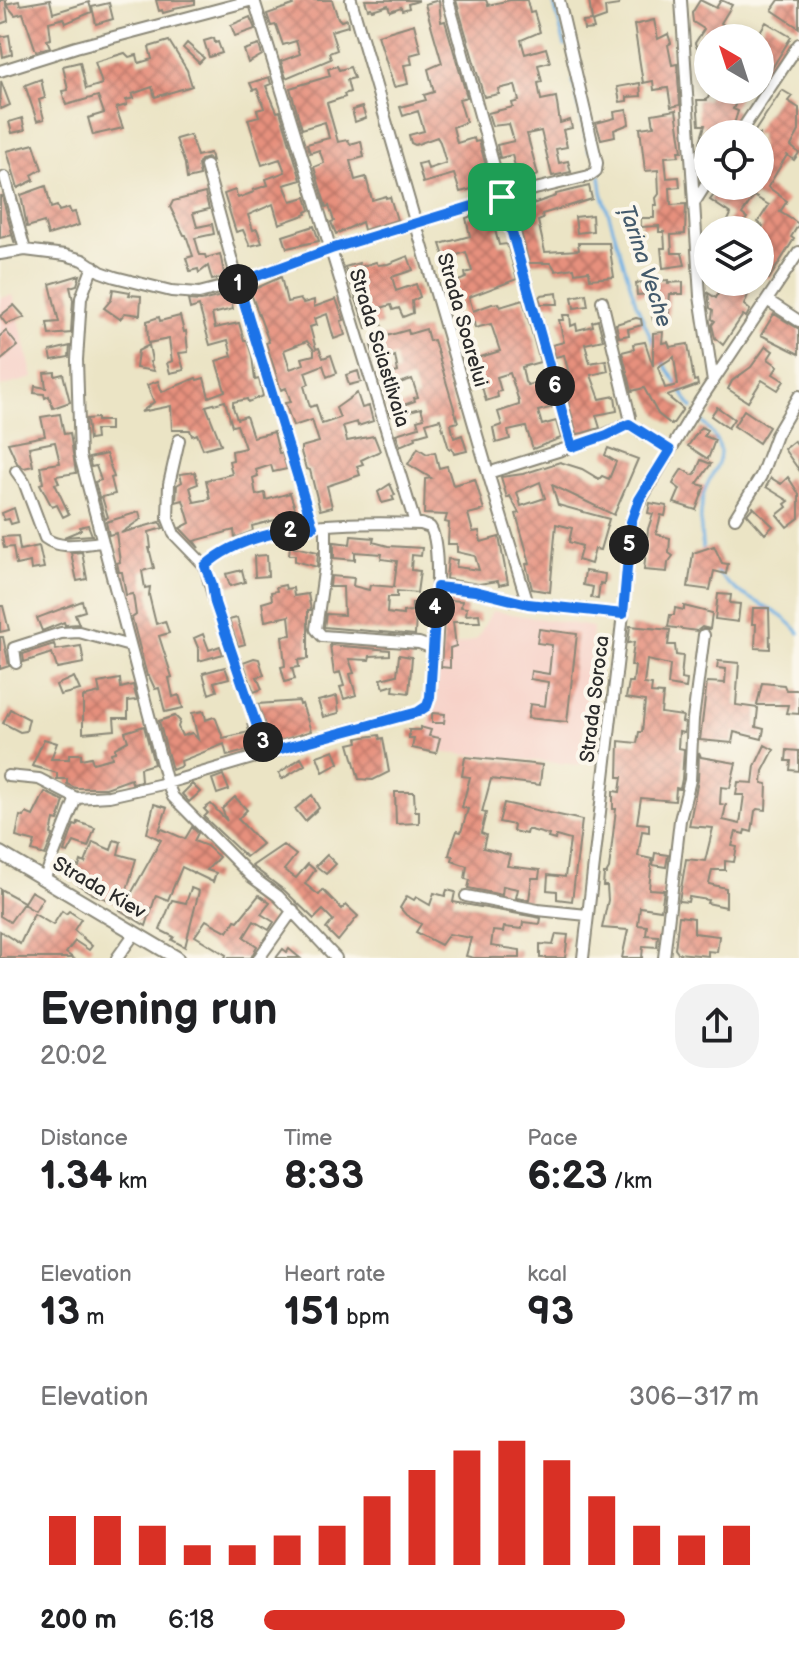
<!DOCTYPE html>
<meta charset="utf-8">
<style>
body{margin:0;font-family:"Balsamiq Sans",sans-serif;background:#f2f2f2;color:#202124;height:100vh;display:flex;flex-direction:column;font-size:30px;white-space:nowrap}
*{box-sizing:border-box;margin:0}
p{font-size:26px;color:#757577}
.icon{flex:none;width:44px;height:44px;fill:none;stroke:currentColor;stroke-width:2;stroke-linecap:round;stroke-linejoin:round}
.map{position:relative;height:958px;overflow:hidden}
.side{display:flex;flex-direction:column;background:#fff;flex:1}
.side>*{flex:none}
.needle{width:52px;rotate:321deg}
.controls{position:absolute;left:694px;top:24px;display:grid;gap:16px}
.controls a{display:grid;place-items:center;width:80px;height:80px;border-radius:50%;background:#fff;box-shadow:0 4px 12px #0003;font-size:40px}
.pin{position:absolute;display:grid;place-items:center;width:68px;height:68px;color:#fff;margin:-34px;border-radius:16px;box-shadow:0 4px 12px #0006}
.km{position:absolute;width:40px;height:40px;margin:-20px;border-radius:50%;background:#222;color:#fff;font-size:22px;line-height:40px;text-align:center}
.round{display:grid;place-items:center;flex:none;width:84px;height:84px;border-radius:32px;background:#f2f2f2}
.headline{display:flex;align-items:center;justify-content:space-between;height:136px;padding:0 40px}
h1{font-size:44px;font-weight:700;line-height:60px}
.metrics{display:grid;grid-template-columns:repeat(3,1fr);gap:12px;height:136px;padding:8px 40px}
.metrics div{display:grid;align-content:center}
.metrics b{font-size:40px;font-weight:700}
.metrics small{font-size:22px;font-weight:400}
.metrics p{font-size:22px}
.chart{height:224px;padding:16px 40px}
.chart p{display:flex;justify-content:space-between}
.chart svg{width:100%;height:144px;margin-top:8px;stroke:#d93025;stroke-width:6}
ul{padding:0 40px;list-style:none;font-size:26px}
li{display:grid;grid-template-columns:128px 96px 1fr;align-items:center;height:60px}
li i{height:20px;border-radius:10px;background:#d93025}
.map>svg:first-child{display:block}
.built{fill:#f7d1c8}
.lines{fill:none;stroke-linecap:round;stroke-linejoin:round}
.stream{stroke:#70b0e4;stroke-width:3}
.building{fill:url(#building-cross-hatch);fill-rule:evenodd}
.minor-casing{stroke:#8b8878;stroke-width:14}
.major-casing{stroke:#8b8878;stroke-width:16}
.minor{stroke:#fff;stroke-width:10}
.major{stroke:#fff;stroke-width:12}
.route-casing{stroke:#fff;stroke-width:16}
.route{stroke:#1a73e8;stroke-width:10}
.labels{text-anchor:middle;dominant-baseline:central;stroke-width:8;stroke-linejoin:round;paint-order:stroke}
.street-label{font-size:20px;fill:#2b2b2b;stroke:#fbf7ec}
.water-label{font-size:22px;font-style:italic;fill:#435a6c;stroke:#fbf7ec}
</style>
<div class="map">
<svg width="799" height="958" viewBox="0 0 799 958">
<defs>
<pattern id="building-cross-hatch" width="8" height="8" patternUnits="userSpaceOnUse" patternTransform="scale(2)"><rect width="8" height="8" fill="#e6907d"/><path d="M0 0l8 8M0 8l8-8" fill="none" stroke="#bb7667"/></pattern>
</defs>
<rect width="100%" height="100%" fill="#fbf7ec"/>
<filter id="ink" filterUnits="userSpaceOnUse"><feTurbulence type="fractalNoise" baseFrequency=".0125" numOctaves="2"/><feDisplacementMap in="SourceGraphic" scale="16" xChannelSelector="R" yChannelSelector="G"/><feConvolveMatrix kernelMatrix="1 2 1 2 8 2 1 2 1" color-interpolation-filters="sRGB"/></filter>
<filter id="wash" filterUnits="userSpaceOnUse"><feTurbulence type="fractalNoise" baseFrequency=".006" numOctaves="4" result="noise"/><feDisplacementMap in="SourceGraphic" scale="32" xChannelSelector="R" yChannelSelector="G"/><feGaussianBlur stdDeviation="1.8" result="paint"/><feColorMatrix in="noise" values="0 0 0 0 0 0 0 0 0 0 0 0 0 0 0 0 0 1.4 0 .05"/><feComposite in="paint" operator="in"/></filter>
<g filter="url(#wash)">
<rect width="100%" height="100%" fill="#ebe4c5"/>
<path class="built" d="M13,295L33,378L0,387V298Z
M492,611L593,627L580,765L425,751L440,651L477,639Z"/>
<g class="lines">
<path class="stream" d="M553,0L565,46
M573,81L589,151
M600,176L602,192L636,303L655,347
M662,360L692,408
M697,414C705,426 718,437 720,451C721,465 707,480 704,493C699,513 700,531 703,551
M716,570C738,602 776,603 799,633"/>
</g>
<g id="blocks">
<path class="building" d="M0,0H6V4L19,1L20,5L50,0L53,13L89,2L92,12L66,23L64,18L49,22L51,39L47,40L50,47L36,51L23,13L15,15L6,4L8,21L0,24Z
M156,0H195V4L174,8V10L163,13L162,10L159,11Z
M299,0H332L338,18L341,21L347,19L348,26L331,31L337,50L329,53L331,59L286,78L281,61L300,54L296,41L283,45L276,25L271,26L267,14L293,5L292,2Z
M365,0H418V1L408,4L409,8L402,10L401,7L390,11L388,5L372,10L371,8L368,9Z
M439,0L441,22L445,21L467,97L459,99L466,122L453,127L457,143L474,138L475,142L479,141L491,184L460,192L454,174L423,183L418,164L426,162L428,169L446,163L440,142L437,137L415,145L411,143L409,135L424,131L418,111L403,116L400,107L426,100L424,95L434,92L428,69L442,63L425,4Z
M456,0H486L488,5L510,0H527L530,13L534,12L540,32L521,40L525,54L546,48L550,62L538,65L542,82L538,83L541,100L556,97L560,123L570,120L572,128L563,130L567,147L556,149L559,163L568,161L571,172L552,176L541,131L527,134L538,175L508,186L505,173L516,170L512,155L500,158L497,145L514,141L509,124L492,126L488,113L513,107L512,103L519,101L515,85L498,89L499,94L484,97Z
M589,0H619V5L605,7L606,17L592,22L594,29L584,30L583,22L592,21Z
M700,0L716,8L721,0L732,5L721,23L732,32L728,38H708V54L697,48L695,43L704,29L693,22L692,13Z
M779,0H799V28L772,10Z
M109,3L113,19L96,24L92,7Z
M250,17L255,29L235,36L231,25Z
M654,20L658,39L668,34L671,43L668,45L672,65L677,64L680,105L671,107L668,88L654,90L653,81L643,83L634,25Z
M766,22L791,37L760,88V38H756Z
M414,24L421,52L410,55L412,64L404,65L408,84L394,87L378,35Z
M9,35L12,54L3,57L0,37Z
M214,38L215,43L218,42L222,53L209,57L204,41Z
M169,41L187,70L192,86L155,97L152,87L132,94L134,98L126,100L127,105L116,108L123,128L93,135L88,118L104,113L98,96L66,105L62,91L68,90L63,66L80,62L86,89L102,84L95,62L125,53L129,57L137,55L139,63L152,59L149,47Z
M187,43L204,58L199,63L183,48Z
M259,45L262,55L248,63L244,50Z
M337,66L339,70L350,67L354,78L347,80L350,92L344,94L345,97L327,103L338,142L348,140L350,144L361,141L364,157L350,161L355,180L366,177L372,200L386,196V198L390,197L397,220L364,230L362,222L336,234L331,222L334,221L329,206L326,207L314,167L324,163L319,150L310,153L307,144L329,138L325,122L302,129L290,88L330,76L328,69Z
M269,77L271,84L266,86L277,112L280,111L301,180L284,185L291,201L306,197L310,210L306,212L307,214L279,224L273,204L248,215L253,230L257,229L262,243L250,246L243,230L236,232L224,194L235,190L238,198L254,192L253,190L268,185L266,179L285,172L280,159L262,165L248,119L259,116L257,110L264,108L258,91L257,89L253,90L250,83Z
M41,79L45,98L39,100L44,119L37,121L25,85Z
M1,81L10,105L1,109L0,108Z
M640,83L641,96L627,97V101L620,102L617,87Z
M712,90H742L733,109L738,111L731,134H708V144L700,142L705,125H699L697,100H707Z
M782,90L792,96L788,101L799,108V131L791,146L799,153L794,160L787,155L768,187L787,201L780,212L799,224L791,237L794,239L769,279L760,274V231L763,226L758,222L769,205L754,196L742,214L747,218L741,226L739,225L737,230H724L731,214L710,200L720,187L727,191L730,186H760V134H753Z
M362,107L366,118L355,122L352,110Z
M627,110L629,124L614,130L615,136L601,139L596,123L615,118L614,112Z
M676,110L682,151H678L679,156L665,157L667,178L679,177L680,187L670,188L671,205L686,204L685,234L671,235L672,253H682L685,265L663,268L661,248H665L664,232H659V226L641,227V218H654V205H657L656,198L659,194L658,170L645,171L640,128L654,126L652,114Z
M22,118L25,130L12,133L9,122Z
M190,135L197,156L210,153L212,161L207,158L201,160L198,165L200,176L187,179L185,164L176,139Z
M34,144L42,169L32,175L34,180L18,188L7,151Z
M46,186L51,208L57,206L59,211L69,208L71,213L75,212L79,225L48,235L44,222L27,227L21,195Z
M589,186L592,199L542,214L543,219L538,221L545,252L579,250L578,243H609L614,277L590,279L589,271L575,273L574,268L556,271L551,263H529L515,210L556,196V194Z
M205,193L209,209L193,213L197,227L212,224L214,234L195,238L200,255H205L206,258L220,254L225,277L212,280L208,266L199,273L198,269L190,271L186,258L193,256L186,235H184L170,207L173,201Z
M0,196H2L15,244L12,235L0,238Z
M486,211L488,219L500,216L503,228L495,230L499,245L507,244L517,279L469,297L473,311L492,304L499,303L500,307L523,300L540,362L522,367L525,382L528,385L538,382L542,395L549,393L553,407L538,411L542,425L556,421L561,438L533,449L526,427L508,431L510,439L496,443L493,428L502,425L498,412L519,405V402L510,373L497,377L501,391L497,392L498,397L486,401L474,359L500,351L491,324L475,328L474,323L463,326L459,297L454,298L451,284L466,278L465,273L472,271L466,252L445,259L440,244L470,236L466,218Z
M592,215L593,231L577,233L575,217Z
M314,226L319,241L287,248L283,236Z
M408,256L413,270L392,277L396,291L416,284L420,297L412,301L413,313L403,317L399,308L393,310L391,305L377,309L382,325L366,328L345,267L359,263L360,267L376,262L378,265L388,264Z
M80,275L77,285L70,287L73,300L71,333L49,335L47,323L59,322L50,284Z
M281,277L287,302L300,299L303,303L314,300V307L336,299L344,320L341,321L345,335L334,339L327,314L314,319L316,325L310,327L316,349L319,348L323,358L331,355L337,373L327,377L323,365L305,372L309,384L304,386L310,407L316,405L322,424L340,418L336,408L357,393L362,408L369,406L373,421L358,426L357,422L343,426L347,441L374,436L380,451L361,460L363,464L357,466L360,475L327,486L332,507L320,510L310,470L306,469L301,452V447L319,442L312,420L293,426L285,403L291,402L286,388L281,390L266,343L269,342L250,291ZM307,341L314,350V355L302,358L304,364L290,369L284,350Z
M668,280V283L683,282V294H670L668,321L653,320L649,294L637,295L636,283Z
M740,282H753L744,305L750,310L746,317L743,315L723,345L715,338L712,325L715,321L712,319L713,310L710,308L708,293L716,298L721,288L733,293Z
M113,289L130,292L129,295L141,296L140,315L125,313L120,319L104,308L111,300Z
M557,293L558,304H541L539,297L541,295Z
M230,294L233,309L212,314L215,328L239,323L244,340H247L252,356L255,380L259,379L263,396L248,402L247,399L233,402V407L237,419L246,416L253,437L274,432L279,453H282L287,469L273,472L271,465L256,470L258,476L253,478L256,495L265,493L266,500L290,493L298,517L284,523L276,524L275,520L252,526L253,531L235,538L234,530L194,541L199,548L180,528L190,523L183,500L176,502L177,485L182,482L180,474L195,472L198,484L190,487L194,502L210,499L206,480L232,474L229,461L233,460L232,451L245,448L237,425L232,426L225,401L206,406L221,444L203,449L197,434L192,436L190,430H172L171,406L141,412L154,402L147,385L158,381L162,392L196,378L197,380L204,378L209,397L225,391L216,361L232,356L228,340L210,345L199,306L190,309L188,300L201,301Z
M586,294L588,306L574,308L572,297Z
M14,305L25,317L6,324L0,316Z
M774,314L799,329V354L761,335Z
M563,315H570L571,326L576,324L577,330L593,326L592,322L598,320L603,340L585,344L590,363L606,360L608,371L591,375L600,399L615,396L617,411L596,415L600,428L583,433L577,434L563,384L571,381L564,355L555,357L552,345L564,342L559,320H564Z
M180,316L184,332L186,331L188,352L179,353L184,370L170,373L167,363L172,361L169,339L148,343L147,321L159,317L160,321Z
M636,318L641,319L642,325L628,329L629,335L619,337L616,324Z
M426,329L429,341L434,340L458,422L451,424L454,438L462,435L467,451L454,454L452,448L449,449L440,419L426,423L429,432L415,436L416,439L400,446L396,434L419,427L417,420L424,418L421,408L391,416L389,410L415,401L414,398L418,397L412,379L384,388L380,377L398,372L395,356L376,362L371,346L377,344L376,339L408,330L409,334Z
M6,331L18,346L0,361V336Z
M663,332L662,343L668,342L670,347L688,344L694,381L697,380L698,385L667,396L683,409L672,425L658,414L644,388L632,391L622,352L634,349L633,344L645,342L653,366V333ZM674,357L678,385L665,388L658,367Z
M149,345L152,361L150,362L154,371L136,368L138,351Z
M70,346L69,357L52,360L50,351Z
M766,346L773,351L768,359L778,366L773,374L784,381L778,390L762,380L748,402L728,389L732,381L751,367Z
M358,371L361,382L349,385L346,375Z
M55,372V376L63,374L70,402L53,408L49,396L45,398L44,394L34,393L35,386L46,388L44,373Z
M717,407L734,419L728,428L711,416Z
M744,410L769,427L759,443L734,426Z
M60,414L64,434L70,433L76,473L56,476L59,483L55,484L69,514L63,517L57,505L52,507L40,484L43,483L40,466L60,463L55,442L29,447L33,466L24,468L17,463L8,443L45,436L41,417Z
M97,418V421H110V430H95L96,439L89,440L87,419Z
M701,427L707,430L704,436L715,440L708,459L688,446Z
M794,441L799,447V470L784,449Z
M418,448L427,454L435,452L439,468L447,466L453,485L475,479L484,510L468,514L473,532L479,531L481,542L499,537L508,583L499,585L498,581L479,584L446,579L448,559L457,560L456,567L479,570L475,556L457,552V544H448L449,523L445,522L447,515L424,514L425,479L431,478L408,464Z
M608,448L638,459L614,515L552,485L558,505L609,519L600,550L595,549L591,564L578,560L582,546L569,542L572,528L556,524L550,592L532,589L526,564L530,563L516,514L519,513L510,496L507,498L501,477L523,474L560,462L582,469L599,479L602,476L609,479L616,462L605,455ZM540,482L545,498L521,506L517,492Z
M106,454L114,477L111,478L115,494L102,497L108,517L105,519L95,482L101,480L96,466L91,467L89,458Z
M701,460L711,464L697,484L705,486L696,510L674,503L680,489L673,484L676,478L682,469L692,475L695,474Z
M788,477L799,494V518L787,527L777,515L787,507L785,504L789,501L766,487L771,478L781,484Z
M390,484L395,495L392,496L394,500L382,503L378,492Z
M650,503L667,506L665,516L661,515L660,519L656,534L670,538L669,553L673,556L668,563L667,572L644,570L648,529L653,514L648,513Z
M753,507L773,526L765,534L747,514Z
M14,508L18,522L11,524L9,519L4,520L2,513Z
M139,512L141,519L121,533L160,522L163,528L149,532L151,548H149L154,568L142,571L145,588L150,587L149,595L156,624L165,621L169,633L159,636L172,677L169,678L173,697L179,695L183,708L165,712L159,688L155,689L149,676H147L132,618L136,615L133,594L126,595L122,572H119L117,563L120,562L116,533L109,535L106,522Z
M88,525L92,535L64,537L81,530L80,527Z
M18,536L20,550L39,546L44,568L31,570L30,562L16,565L13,547L4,548L2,537Z
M351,536L374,538L373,542L388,546L422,548L421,556L412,555L411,570L420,571L417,593L397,591V597H388L387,613L403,615V612L412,611V603L428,604V616L416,615L415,635L324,627L326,614L344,615L343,587H330L331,576L354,578L353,586L369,590L370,585L394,587L397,561L381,559L382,554L355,552V560L334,558V542L350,544Z
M290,546L318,552L317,567L295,561V555H289Z
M714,546L722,563L728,564L726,574L714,571L710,590L688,587L693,553Z
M82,552L87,579L77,581L71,553Z
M267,555L268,576L255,577L254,556Z
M242,570L245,582L230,586L226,574Z
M585,571L605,574L604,584L600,583L598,599L591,598L593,587L583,585Z
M285,585L286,589L293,588L294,596L308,594L311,610H308V659L298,660L299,667L292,668L295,679L285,682L281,667L285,666L282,636L291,635L289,616L265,621L262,603L272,600L271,592L277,591L276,587Z
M718,594L731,595L730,603L740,604L738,622L715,619Z
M450,600L462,601L461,607L467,608L466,615L479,614L480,622H453L456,646L450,648V668L441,667L444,616H449Z
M82,601L85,611L75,614L79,624L65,625L64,622L42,631L37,618Z
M0,606H3L9,630L0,632Z
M684,606L712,613L710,629L702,627L697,631L668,627L670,615H674L675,608L684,610Z
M753,608H769L770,649L755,648L756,624H752Z
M237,618L245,644L238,646L229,620Z
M630,626L670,630L668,645H675L676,655L683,656L681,679L687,680L686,688L668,685L670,665L647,660L644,684L652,685L651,693L663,694L661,713L683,716L682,722L685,723L684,733L679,732L678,748L684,749L682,779L680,789L676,788L675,801L641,798L637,823L649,824V832L642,831L638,856L652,859L649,889L664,890L661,910L640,907L638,925L647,926L646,935L658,936L657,947L643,946L642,958H622L628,930L602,928L608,900L607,886H603L604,874H606L609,869L616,809H613V791L620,792L622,777H618L619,741L637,743L639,732H642L645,701L626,698L629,682H633L635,666H631L634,642L628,643Z
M539,629L577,634L567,722L528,718L530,704L545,706L548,682L530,679L531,671L549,674L552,645L537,643Z
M203,634L209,650L220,646L223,654L199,661V650L194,638Z
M0,637H3L9,666L0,669Z
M54,644L56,650L81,646L84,663L57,668L52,653L24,662L23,654Z
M330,645L390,650V655L370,656L369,660L349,659L354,673L350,674L356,695L344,699L340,687L344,686L340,672L334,674Z
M399,655L412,657L409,693L393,691L394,685L384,688L381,679L397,675Z
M254,658L259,659L264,675L257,677L262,689L254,692L243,662Z
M718,661L739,663L736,705L758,708L756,727L764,729L762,739L734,732L732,743L700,740L707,682L725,683L726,669L717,668Z
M225,667L229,678L214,682L217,691L209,694L203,673Z
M74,677L80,690L60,695L56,685Z
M120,679L121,688L133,685L137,700L128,701V718H114L115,730L83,733V697L100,693L98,683Z
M762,683L784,685L786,690H799V714L786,713L788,705H757Z
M337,696L339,713L323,717L318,701Z
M299,701L300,705L302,704L311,731L271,744L258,704Z
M10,709L29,719L26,731L20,732L3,723Z
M204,711L206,720L214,717L216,719L223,738L249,732L247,723L256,748L227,756L224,744L181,761L182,766L172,770L159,721L175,716L180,721L178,727L182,736L192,733L198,739L192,713Z
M432,713L445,714L444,723H432Z
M144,726L154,764L140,768L141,781L132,783L131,779L106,788H75L67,784V779H57V773L32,766L44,739L57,743L51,759H69V754H81V759L91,757L93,763L112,758L111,753L115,752V748L128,741L125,732Z
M420,727L431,730L429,736L440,738L436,753L412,748L414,738H409V730H420Z
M379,735L380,739L383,738L389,772L373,780L359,779L349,744L358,742L357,738Z
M765,745L774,750L763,771L762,783L767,784L766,810L757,809L755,811L752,832L745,830L744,834L736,832L732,846L737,847L734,862L725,861V870H712L709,884L726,888V907L707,903L708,900L689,897L688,902L679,901L686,859L705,861L713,828L689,826L698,780L699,752L701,757L736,763L730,788L721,787L720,804L726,805L723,820L740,824L744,795H736L738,782L753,783L755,766Z
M334,750L339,763L323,772L317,756Z
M787,750L799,751V771L790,770L791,761H786Z
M465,757L542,765L540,785L491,779L482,812L486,813L481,833L486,835L483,848L510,855L507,866L540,870L539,878H532L529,900L516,898L518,889L503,886L502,895L468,888L470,880L465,879L467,866L452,861L453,856L449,855L451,848L457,831L461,832L468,809L462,807L470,777L462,776Z
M301,758L305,765L282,779L279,773Z
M223,775L229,790L217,794L212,779Z
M192,784L200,792L189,802L182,794Z
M45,792L64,801L58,821L54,820L51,834L53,835L45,855L32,851L35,842L16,837L20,816L24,817L26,813L33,816Z
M395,792H414L415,811H419V823L396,824Z
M312,795L319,808L305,821L295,809Z
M235,797L247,810L238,819L262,844L246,857L204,817L208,813L204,809L211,804L227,821L222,809Z
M504,803L582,820L572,901L557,899V891L547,890L548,875L565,877L570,840L556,836L555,840L548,838L549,835L531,830H527L526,834L513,831L514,825L499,822Z
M154,804L167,808L159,831L162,829L185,839L192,827L198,833L194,841L207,846L219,857L207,870L216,873L213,882L182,867L168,900L156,895L146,926L120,910L122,905L93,894L77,884L80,877L71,874L74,865L79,867L81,861L85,863L93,842L111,850L114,840L121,842L118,854L136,859L124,900L127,901L161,840L147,833Z
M78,822L95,828L88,847L74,842L68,853L64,852L74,825L77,826Z
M283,845L296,855L284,870L296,878L308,864L315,870L305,884L319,895L323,890L342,909L346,905L358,916L338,941L326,929L333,920L323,910L314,919L285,891L252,866Z
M655,853L668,855L666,867L653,865Z
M327,855L336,864L326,874L316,866Z
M191,888L199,891L185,947L172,940L174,937L160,930L172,900L186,903Z
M0,889L24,902L10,922L0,916Z
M447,890L455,892L453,902L541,918L540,924L523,922L522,929L504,927L503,932L493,931L491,946L520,950V958H474L466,956L471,938L449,934L441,945L416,932L421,924L406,915L400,908L407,896L414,900L416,897L430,905L434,893L445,896Z
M31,891L43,898L35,911L23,904Z
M259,895L270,903L261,914L274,922L269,930L254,921L244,937L257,946L251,958H225L226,955L195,936L206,920L228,932L235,920L238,921Z
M62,911L66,914L69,911L81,919L74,930L92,946L89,950L75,941L66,953L73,958H0V931L20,944L34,914L53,925Z
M679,916L694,918V933L719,936L717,952L708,951V956L678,953L675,949Z
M556,934L568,935L565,958H540V944L553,945Z
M283,949L287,952L289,949L300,958H276Z"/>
</g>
</g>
<g filter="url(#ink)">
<use href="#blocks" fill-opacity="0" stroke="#8b8878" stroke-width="2"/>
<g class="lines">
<defs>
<path id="minor" d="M254,0L415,523
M351,0L488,473L528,604
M448,0L572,447
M681,0L700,296L713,382
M0,71L76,47L253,0
M739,134L799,44
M206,166L238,283L313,527
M5,177L25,250
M696,200L708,181
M0,254L25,250L65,255L83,260L101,272L115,277L171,291L199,293L238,283L331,249L502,197L589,176L596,171L597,163L559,0
M93,266L81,298L77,360L80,456L167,783L173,797L185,809L252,877L278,896L336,958
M767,300L799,321
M629,424L670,450
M179,440L169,484L168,519L174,534L205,566L215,603L266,753
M16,471L24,482L45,538C61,550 82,544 101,542
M488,473L590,441L629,424L630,417L602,301
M735,518L761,476L776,435L799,396
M326,526V558L316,629L322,636L419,643L433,648
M437,587L475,591L528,604L623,614
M16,663L14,648L61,633L79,632L130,646
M8,776L39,779L76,798
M44,880L76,798L109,796L167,783L331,735L418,712L427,706L430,697C432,666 445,547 430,527L421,524C356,522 255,520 205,566
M466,896L538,910L587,915
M117,958L135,933
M259,958L293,910
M583,958L623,614L631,522L635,510L699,402L799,252
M664,958L680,820L690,780L693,719L704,635"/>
<path id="major" d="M0,853L177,958"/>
</defs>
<use href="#minor" class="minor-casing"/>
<use href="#major" class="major-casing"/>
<use href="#minor" class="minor"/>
<use href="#major" class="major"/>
</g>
</g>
<g class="lines" filter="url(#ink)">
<defs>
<path id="route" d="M502,197L572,447L607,435L629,424L670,450L639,500L631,522L623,614L528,604L475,591L437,587L430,697L427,706L418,712L266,753L215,603L212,584L205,566C233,540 275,531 313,527L238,283L331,249Z"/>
</defs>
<use href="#route" class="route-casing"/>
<use href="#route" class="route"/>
</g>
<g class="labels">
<g class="street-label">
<text transform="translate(462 320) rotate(74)">Strada Soarelui</text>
<text transform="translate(379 348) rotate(73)">Strada Sciastlivaia</text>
<text transform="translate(595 699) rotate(-83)">Strada Soroca</text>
<text transform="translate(99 888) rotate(30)">Strada Kiev</text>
</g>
<g class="water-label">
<text transform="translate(645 266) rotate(72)">Țarina Veche</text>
</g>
</g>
</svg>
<div class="controls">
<a><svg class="needle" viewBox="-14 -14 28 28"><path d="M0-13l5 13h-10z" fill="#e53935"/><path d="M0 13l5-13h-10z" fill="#757577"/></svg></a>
<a><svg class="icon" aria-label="locate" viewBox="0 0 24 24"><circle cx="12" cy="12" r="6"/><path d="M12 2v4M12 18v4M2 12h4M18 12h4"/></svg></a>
<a><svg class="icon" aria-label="layers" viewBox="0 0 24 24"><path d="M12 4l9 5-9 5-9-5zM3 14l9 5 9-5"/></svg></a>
</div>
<div class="pin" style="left:502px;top:197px;background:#1e9e55"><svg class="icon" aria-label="arrive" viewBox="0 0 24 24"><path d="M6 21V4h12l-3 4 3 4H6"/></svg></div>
<b class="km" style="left:238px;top:284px">1</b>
<b class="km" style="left:290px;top:531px">2</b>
<b class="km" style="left:263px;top:742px">3</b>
<b class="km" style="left:435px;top:608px">4</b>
<b class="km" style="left:629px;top:545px">5</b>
<b class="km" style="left:555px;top:386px">6</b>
</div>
<section class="side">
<div class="headline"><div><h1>Evening run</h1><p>20:02</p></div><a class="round"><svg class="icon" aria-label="share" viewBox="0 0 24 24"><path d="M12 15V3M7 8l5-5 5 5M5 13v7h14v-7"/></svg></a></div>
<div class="metrics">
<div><p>Distance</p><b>1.34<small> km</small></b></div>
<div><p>Time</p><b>8:33</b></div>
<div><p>Pace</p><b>6:23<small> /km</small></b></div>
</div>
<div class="metrics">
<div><p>Elevation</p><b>13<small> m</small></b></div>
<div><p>Heart rate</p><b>151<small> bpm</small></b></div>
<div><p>kcal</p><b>93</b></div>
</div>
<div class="chart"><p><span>Elevation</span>306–317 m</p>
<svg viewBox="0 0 160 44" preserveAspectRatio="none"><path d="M5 44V29M15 44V29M25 44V32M35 44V38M45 44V38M55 44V35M65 44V32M75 44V23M85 44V15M95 44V9M105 44V6M115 44V12M125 44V23M135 44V32M145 44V35M155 44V32"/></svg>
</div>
<ul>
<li><b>200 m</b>6:18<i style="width:73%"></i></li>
</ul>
</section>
